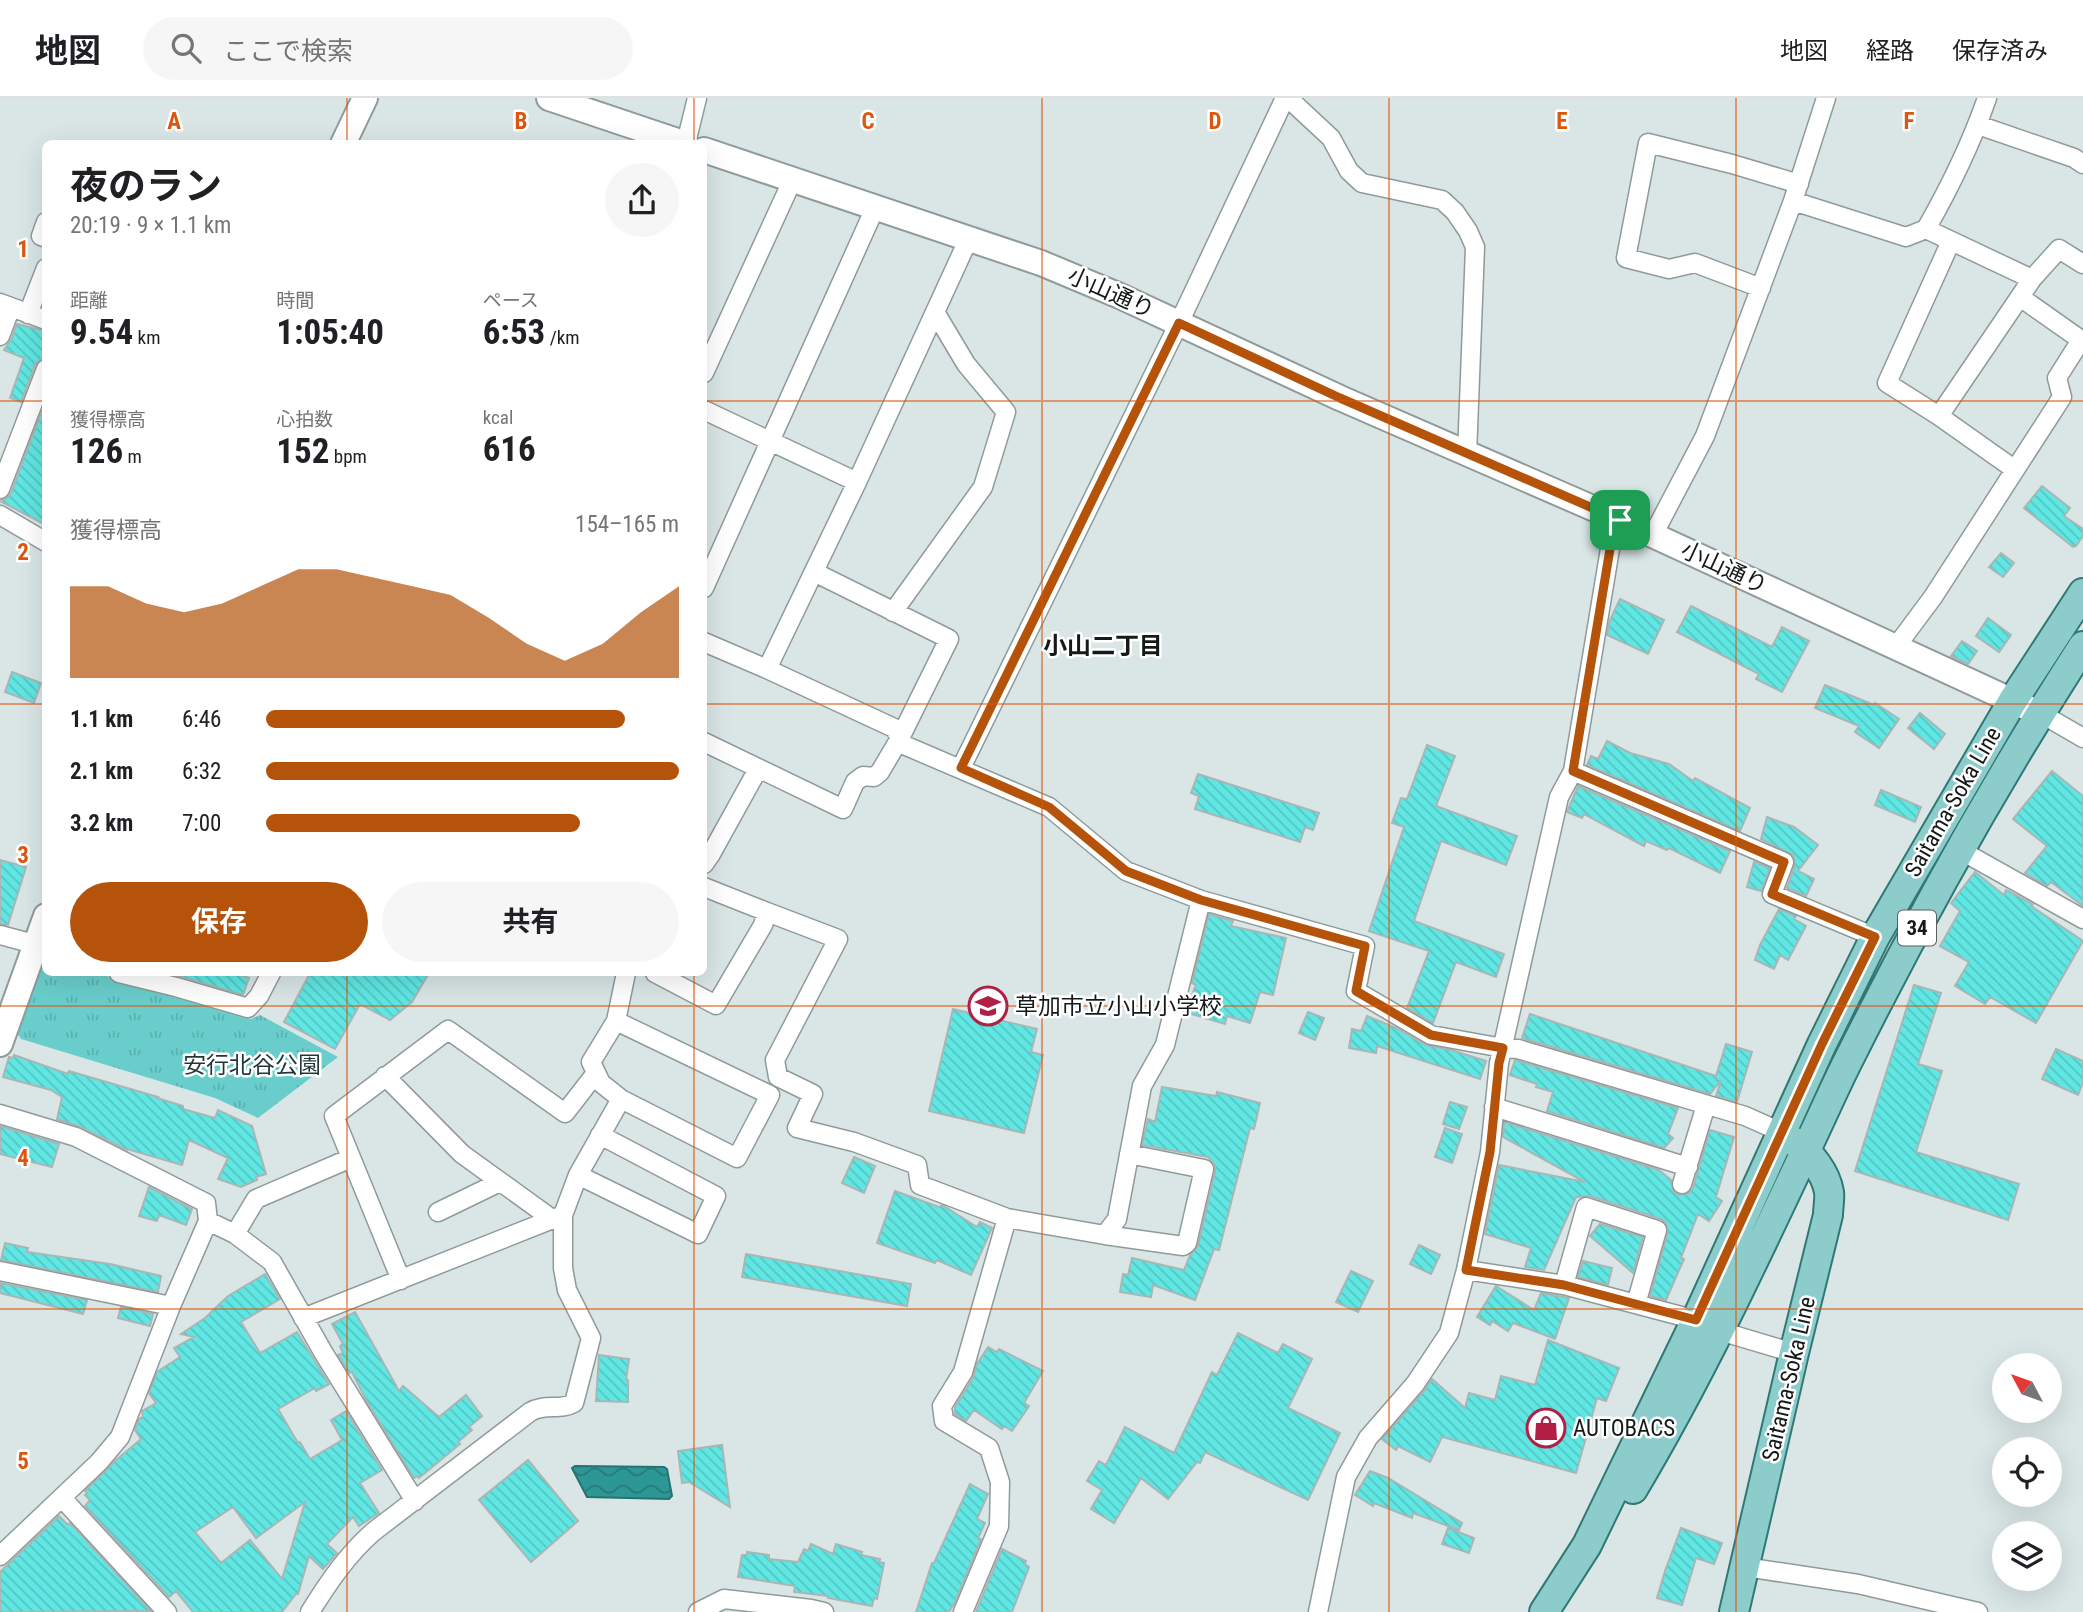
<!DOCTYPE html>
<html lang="ja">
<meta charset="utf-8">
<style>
body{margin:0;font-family:"Roboto Condensed","Noto Sans JP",sans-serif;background:#f6f6f6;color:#202124;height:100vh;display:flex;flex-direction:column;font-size:26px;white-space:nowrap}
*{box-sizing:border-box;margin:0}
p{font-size:23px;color:#757577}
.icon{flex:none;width:38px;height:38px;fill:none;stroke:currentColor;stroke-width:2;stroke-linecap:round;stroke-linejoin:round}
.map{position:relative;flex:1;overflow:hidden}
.sheet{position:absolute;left:42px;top:42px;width:665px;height:836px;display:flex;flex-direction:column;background:#fff;border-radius:10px;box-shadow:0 7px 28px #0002}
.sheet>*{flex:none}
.needle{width:46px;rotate:311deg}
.tools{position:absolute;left:1992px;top:1255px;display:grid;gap:14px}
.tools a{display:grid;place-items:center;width:70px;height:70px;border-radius:50%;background:#fff;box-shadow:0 7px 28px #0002;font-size:35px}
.pin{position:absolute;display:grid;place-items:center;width:60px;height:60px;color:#fff;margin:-30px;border-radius:14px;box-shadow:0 4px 10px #0006}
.round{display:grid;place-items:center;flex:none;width:74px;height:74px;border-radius:37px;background:#f6f6f6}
.overview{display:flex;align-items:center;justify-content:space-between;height:119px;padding:0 28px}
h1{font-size:38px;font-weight:700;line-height:52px}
.stats{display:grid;grid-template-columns:repeat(3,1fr);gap:10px;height:119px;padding:7px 28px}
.stats div{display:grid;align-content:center}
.stats b{font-size:35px;font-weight:700}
.stats small{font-size:19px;font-weight:400}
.stats p{font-size:19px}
.chart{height:196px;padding:14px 28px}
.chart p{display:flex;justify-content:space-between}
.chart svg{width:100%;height:126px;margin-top:7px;fill:#b45309;opacity:.7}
.cta{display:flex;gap:14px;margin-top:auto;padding:14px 28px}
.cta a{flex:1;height:80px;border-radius:42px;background:#b45309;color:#fff;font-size:28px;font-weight:700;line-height:80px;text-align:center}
.cta a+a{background:#f6f6f6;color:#202124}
ul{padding:0 28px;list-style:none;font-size:23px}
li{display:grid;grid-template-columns:112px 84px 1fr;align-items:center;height:52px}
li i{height:18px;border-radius:9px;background:#b45309}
header{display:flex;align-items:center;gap:42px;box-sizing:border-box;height:98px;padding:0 35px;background:#fff;border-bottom:2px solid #e0e0e0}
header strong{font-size:33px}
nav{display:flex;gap:38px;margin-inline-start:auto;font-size:24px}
.search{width:490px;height:63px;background:#f6f6f6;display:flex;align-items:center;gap:18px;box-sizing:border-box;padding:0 24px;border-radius:38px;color:#757577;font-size:26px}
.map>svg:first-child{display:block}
.park{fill:url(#park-tufts)}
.water{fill:url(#water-waves);stroke:#267270;stroke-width:2}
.building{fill:url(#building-back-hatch);stroke:#a9b6b5;stroke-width:2;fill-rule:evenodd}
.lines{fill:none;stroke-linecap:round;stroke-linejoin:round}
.street-casing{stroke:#8f9b9a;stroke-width:21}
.secondary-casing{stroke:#8f9b9a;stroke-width:28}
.primary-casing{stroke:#307876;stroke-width:32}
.street{stroke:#fff;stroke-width:18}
.secondary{stroke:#fff;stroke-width:24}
.primary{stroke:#8ccdcb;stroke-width:28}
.route-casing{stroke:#fff;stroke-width:14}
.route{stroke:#b45309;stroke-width:9}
.grid{fill:none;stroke:#dd560d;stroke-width:2;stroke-opacity:0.55}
.labels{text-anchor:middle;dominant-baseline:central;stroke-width:5;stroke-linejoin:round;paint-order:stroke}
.shield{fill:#fff;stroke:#5b5f5e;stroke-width:2}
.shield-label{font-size:21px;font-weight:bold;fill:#151a19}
.street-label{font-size:23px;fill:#151a19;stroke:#fff}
.poi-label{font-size:23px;fill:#151a19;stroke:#fff;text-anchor:start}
.park-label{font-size:23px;fill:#1f3635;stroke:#fff}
.neighbourhood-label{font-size:24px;font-weight:bold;fill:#151a19;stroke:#fff}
.grid-label{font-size:23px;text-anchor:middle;font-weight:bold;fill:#dd560d;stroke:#fff;stroke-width:5;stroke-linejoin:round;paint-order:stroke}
</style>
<header>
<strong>地図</strong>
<div class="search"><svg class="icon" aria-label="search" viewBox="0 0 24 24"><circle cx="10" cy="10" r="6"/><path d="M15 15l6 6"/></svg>ここで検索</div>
<nav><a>地図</a><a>経路</a><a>保存済み</a></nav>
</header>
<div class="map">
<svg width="2083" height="1514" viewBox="0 0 2083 1514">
<defs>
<pattern id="park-tufts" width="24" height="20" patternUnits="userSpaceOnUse" patternTransform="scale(1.75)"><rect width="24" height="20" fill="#69cecb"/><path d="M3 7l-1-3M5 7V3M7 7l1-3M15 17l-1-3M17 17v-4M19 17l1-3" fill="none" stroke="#5ab0ae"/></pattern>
<pattern id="water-waves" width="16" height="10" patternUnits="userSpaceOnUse" patternTransform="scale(1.75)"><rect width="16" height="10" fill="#2d9795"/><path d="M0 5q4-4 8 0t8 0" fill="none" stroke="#257a79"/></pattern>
<pattern id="building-back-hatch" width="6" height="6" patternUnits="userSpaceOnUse" patternTransform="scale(1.75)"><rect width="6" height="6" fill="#60e7e3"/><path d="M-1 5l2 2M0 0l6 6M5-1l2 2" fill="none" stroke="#52c6c2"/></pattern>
</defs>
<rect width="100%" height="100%" fill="#d9e6e5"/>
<path class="park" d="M45,863L46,875H95L196,902L251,921L260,917L338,959L258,1020L215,1000L21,941L16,934L38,867Z"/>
<path class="water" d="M575,1368L664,1369L667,1371L672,1398L669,1401L587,1399L572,1370Z"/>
<path class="building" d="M17,226L46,233V257L35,267L21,304L10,300L24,260L4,252L11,242Z
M45,305H46V427L0,403L7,400L11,395Z
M2042,388L2070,410L2064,418L2083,431V438L2076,448L2073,449L2024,410Z
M2001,455L2014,465L2003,479L1989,469Z
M1620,501L1664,522L1648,556L1607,537L1610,522Z
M1691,508L1772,549L1782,529L1809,543L1782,594L1756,581L1759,576L1677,534Z
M1988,520L2011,537L1999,554L1976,538Z
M1962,543L1977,553L1968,566L1951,558Z
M12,574L41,585L34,605L5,594Z
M1825,587L1874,607L1875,605L1899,621L1879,650L1855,634L1859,628L1815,610Z
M1920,615L1945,636L1934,651L1908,630Z
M1607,643L1630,655L1669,666L1693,683L1695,680L1750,710L1740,733L1587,667L1591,658L1598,661Z
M1427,647L1455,658L1436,708L1517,738L1506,767L1441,743L1414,823L1504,856L1496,879L1456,864L1433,925L1407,910L1429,853L1369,833L1404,729L1392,725L1401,700L1407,701Z
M2052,673L2083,698V808L2051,784L2047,788L2025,775L2047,748L2013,721Z
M1198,676L1319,715L1313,732L1305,729L1300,744L1195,711L1199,698L1191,695Z
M1578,688L1730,753L1720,775L1669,750L1667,752L1646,743L1644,748L1584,716L1582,720L1567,714Z
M1881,692L1921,709L1915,724L1875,707Z
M1767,719L1794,729L1818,747L1798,773L1814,781L1806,798L1787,790L1795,767L1793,757L1761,741Z
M0,762L26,769L8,827L0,826Z
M1754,764L1770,770L1761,793L1747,789Z
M1975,774L2004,797L2006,792L2033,806L2031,808L2083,843L2036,925L1990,899L1985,906L1955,888L1969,864L1940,848L1960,813L1951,805Z
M1779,811L1796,818L1794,821L1806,828L1788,862L1780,857L1774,871L1755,862L1760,847Z
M1209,816L1233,823L1231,828L1286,840L1273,897L1260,894L1250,925L1227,918L1225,926L1185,914L1196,887L1192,885Z
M175,875H234L249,880L243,897L175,877Z
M310,875H429L412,904L390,922L360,906L335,951L284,924Z
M1914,887L1941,895L1918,966L1942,973L1916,1054L2019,1086L2008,1122L1855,1073Z
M953,911L1037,931L1031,954L1043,957L1024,1035L929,1013Z
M1308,914L1324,920L1315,942L1299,935Z
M1530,916L1716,978L1726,946L1752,954L1737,1004L1716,998L1721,982L1710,996L1522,940Z
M1367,918L1396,930L1426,947L1451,952L1486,963L1480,981L1377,948L1376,955L1349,950L1352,931L1361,933Z
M2056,951L2083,963V984L2078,997L2042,981Z
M14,957L68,976L69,973L158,999L157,1000L183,1008V1011L215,1020L218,1012L252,1028L266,1076L256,1079L257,1082L241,1089L218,1081L228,1060L189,1042L182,1067L127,1051V1052L81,1029L57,1021L62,999L51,992L3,979L9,959L13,960Z
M1515,962L1678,1010L1668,1036L1673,1040L1664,1050L1547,1013L1553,994L1536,989L1537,986L1510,977Z
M1162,989L1216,998L1217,994L1260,1005L1254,1031L1250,1030L1219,1152L1214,1151L1195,1202L1153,1187L1151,1199L1120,1194L1123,1176L1128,1177L1132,1160L1184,1172L1190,1157L1198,1148L1215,1074V1067L1208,1059L1142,1047L1148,1021L1155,1024Z
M1450,1004L1467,1009L1459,1031L1443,1026Z
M1504,1024L1659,1072L1671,1082L1673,1093L1679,1097L1689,1095L1693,1090L1710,1032L1734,1039L1716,1099L1722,1103L1709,1123L1698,1116L1681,1160L1684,1161L1666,1202L1650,1198L1668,1134L1666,1125L1661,1121L1590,1098L1576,1099L1544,1172L1525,1169L1531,1150L1485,1136L1499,1067L1585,1084L1503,1039Z
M0,1028L59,1046L52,1069L0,1056Z
M1445,1030L1462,1036L1452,1065L1435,1059Z
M854,1059L875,1068L864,1095L842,1085Z
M149,1089L192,1111L186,1127L159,1117L157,1123L139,1118Z
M895,1093L939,1109L942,1107L977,1129L980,1124L992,1130L971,1177L937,1162L935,1165L877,1145Z
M1600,1126L1643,1139L1633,1175L1590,1138Z
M5,1145L28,1150L27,1154L110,1166L161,1178L158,1194L1,1162Z
M1419,1147L1440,1157L1431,1176L1410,1166Z
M746,1156L911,1186L907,1208L742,1179Z
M1583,1163L1612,1170L1608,1187L1578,1179Z
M1351,1173L1373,1183L1358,1214L1336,1204Z
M265,1176L280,1201L241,1224L260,1255L297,1234L329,1286L316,1293L315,1290L278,1311L298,1345L300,1344L310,1361L342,1342L331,1322L346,1313L382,1372L360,1385L379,1415L359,1428L353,1419L327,1446L337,1455L323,1471L309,1458L298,1496H296L282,1514H193L176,1493L169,1499L85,1408L90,1402L85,1397L87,1395L85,1393L115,1363L141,1341L135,1332L139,1321L143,1319L142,1313L156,1305L149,1295L157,1274L180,1259L174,1250L194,1239L181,1236L205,1220L228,1198ZM305,1404L282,1481L250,1442L221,1465L195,1434L233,1409L256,1440Z
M0,1185L87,1202L83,1216L0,1195Z
M1496,1188L1534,1212L1541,1195L1569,1200L1555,1241L1513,1225L1508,1233L1492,1223L1490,1227L1477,1219Z
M121,1209L153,1216L150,1228L118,1220Z
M355,1214L399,1293L403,1288L439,1319L466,1297L482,1318L469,1329L472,1332L458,1344L460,1346L419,1380L418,1378L414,1380L366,1302L352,1274L349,1275L338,1257L343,1255L340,1248L343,1246L332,1226Z
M1238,1235L1278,1255L1283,1246L1312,1261L1288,1310L1340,1335L1308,1402L1205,1354L1200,1365L1197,1364L1168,1401L1141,1380L1114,1425L1091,1411L1102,1392L1087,1383L1099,1363L1106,1367L1125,1329L1174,1355L1212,1274L1217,1277Z
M1548,1242L1619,1270L1606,1303L1597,1300L1576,1375L1442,1339L1430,1364L1398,1348L1396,1352L1382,1341L1424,1293L1432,1281L1465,1310L1469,1295L1495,1302L1501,1278L1535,1287Z
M988,1249L997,1254L999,1251L1043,1273L1024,1305L1029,1308L1012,1333L1004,1328L1002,1331L974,1312L966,1323L955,1316V1309L973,1280L977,1266Z
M599,1257L629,1261L626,1282H628V1304L596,1303Z
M722,1347L730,1409L689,1384L682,1385L678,1353Z
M528,1362L578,1423L531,1464L479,1402Z
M1370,1373L1388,1380L1462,1425L1459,1432L1413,1415L1412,1420L1374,1405L1373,1408L1355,1397Z
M970,1386L988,1396L977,1421L985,1425L978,1440L981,1441L955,1504L949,1514H916L932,1465H934Z
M59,1418L68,1427L70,1425L151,1513L0,1514V1474Z
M1448,1430L1474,1440L1469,1455L1442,1446Z
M1681,1430L1722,1445L1714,1466L1696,1460L1682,1507L1657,1500L1665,1473Z
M811,1446L833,1456L836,1446L862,1454L861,1457L880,1461L879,1464L884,1465L877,1501L874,1500L872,1508L828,1500V1498L794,1494L795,1488L738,1479L742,1457H747V1454L769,1457V1461L798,1464L804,1451L808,1453Z
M1002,1451L1026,1463L1025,1466L1029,1469L1012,1514H976Z"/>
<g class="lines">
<defs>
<path id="street" d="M1288,0L1331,40L1349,73L1362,85L1442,102L1455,114L1468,133L1475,149L1467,357
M1978,27L2074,60L2083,66
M686,45L697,0
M1793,103L1906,139L1926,131L2032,181
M46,124L41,138L46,140
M1926,131C1950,89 1971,46 1987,0
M1951,143L1887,285L1939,318L2014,371
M1761,190L1695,165L1669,171L1626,160L1648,45L1732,66L1799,86
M0,205L46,222
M28,216L46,170
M0,238L11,209
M704,275L792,83
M704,312L857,384
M1939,318L2032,181L2059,151L2083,166
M0,391L46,271
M0,417L46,444
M1653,437L1705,338L1793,103L1826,0
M704,490L875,110
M893,514L983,389L1006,314L966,266L935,214
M704,544L767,571L894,630L904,647L1049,709L1126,773L1201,802L1365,848L1356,893L1431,937L1503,950L1518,951L1745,1018L1781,1034
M1895,550L1933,499L2062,299L2057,280L2081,242L2020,199
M767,571L857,384L969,140
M2040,615L2083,640
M704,644L843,711L855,684L863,678L874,679L880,674L900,640L949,541L814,474
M961,670L1179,225L1285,0
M1573,673L1784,764L1772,796L1875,839
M1960,752L2083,821
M704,766L711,756L758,671
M767,814L838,841L775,962L778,979L813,996L797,1030L854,1044L917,1067L920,1087L1007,1120L1105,1137L1117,1121L1142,988L1165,947L1201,802
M0,837L34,846
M119,875L176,889L248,910L259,898L271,875
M655,875L716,907L763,827L767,814L704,789
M616,923L770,997L737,1060L621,1001
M385,978L462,1056L552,1121
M1494,1009L1688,1069
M0,1016L76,1039L206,1105L208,1123
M578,1077L698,1136L716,1098L600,1037
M1682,1086L1706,1007
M438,1114L500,1084
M235,1136L256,1101L351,1060
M1105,1137L1183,1148L1187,1145L1204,1071L1129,1056
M1466,1172L1564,1187L1696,1222
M0,1173L171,1208
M401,1182L334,1018L448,932L565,1015L596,975
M1564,1187L1586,1109L1657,1132L1636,1206
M303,1220L563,1117L578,1077L621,1001L601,985L591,964L616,923L626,875
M1720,1233L1794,1255
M62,1400L167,1514
M0,1458L99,1364L120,1339L171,1208L208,1123L235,1136L272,1164L323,1254L415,1403
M1745,1469L1858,1486L1978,1514
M310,1514C328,1485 347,1457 373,1434L530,1314C545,1305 560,1313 574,1305L591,1240L567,1192L563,1170V1117
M698,1514L724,1501L811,1511L824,1514
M963,1514L999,1428L1000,1384L989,1350L944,1323L942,1308L963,1274L1007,1120
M1318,1514L1346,1379L1368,1340L1415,1286L1449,1235L1466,1172L1490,1054L1499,965L1559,699L1573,673L1613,433L1620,422"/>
<path id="secondary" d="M549,0L686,46
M343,46L365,0
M704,52L1041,165L1120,198L1340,300L1620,422L2030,611
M0,946L46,818"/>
<path id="primary" d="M1633,1391C1698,1282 1752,1167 1806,1052C1821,1021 1835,988 1851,957C1921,817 1998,680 2083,548
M1544,1514L1587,1447L1696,1222L1822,946L1875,839L2012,604L2083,495
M1734,1514L1794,1255L1828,1117C1828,1110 1830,1101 1829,1094C1826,1075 1810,1055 1795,1044"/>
</defs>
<use href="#street" class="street-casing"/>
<use href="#secondary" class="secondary-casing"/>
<use href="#primary" class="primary-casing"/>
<use href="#street" class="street"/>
<use href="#secondary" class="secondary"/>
<use href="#primary" class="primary"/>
</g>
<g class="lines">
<defs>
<path id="route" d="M1179,225L1340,300L1620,422L1613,433L1573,673L1784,764L1772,796L1875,839L1822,946L1696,1222L1564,1187L1466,1172L1490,1054L1499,965L1503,950L1431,937L1356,893L1365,848L1201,802L1126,773L1049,709L961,670Z"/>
</defs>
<use href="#route" class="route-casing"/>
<use href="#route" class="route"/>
</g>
<path class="grid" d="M347,0V46M694,0V46M1042,0V1514M1389,0V1514M1736,0V1514M0,303H46M704,303H2083M0,606H46M704,606H2083M347,875V1514M694,875V1514M0,908H2083M0,1211H2083"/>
<defs>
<symbol id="school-ring" viewBox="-11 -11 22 22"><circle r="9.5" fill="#fff" stroke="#b11f45" stroke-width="1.5"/><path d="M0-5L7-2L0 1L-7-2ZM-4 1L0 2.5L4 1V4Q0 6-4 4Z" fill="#b11f45"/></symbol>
<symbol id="shop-ring" viewBox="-11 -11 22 22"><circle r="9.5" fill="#fff" stroke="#b11f45" stroke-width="1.5"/><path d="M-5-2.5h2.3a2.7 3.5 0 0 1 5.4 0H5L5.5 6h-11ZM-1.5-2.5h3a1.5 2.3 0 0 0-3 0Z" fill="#b11f45"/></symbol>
</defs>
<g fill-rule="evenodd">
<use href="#school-ring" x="966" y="886" width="44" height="44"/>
<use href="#shop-ring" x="1524" y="1308" width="44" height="44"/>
</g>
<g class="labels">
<rect class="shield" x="1898" y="812.5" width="38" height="35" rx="5"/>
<g class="shield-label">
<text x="1917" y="830">34</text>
</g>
<g class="street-label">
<text transform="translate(1111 195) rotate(24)">小山通り</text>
<text transform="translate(1724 470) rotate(25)">小山通り</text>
<text transform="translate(1953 704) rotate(-60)">Saitama-Soka Line</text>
<text transform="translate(1789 1281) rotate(-77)">Saitama-Soka Line</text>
</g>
<g class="poi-label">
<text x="1015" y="908">草加市立小山小学校</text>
<text x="1573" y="1330">AUTOBACS</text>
</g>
<g class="park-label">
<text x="252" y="967">安行北谷公園</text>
</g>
<g class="neighbourhood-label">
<text x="1103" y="548">小山二丁目</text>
</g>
</g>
<g class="grid-label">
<text x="174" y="31">A</text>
<text x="521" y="31">B</text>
<text x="868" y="31">C</text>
<text x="1215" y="31">D</text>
<text x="1562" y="31">E</text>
<text x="1909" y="31">F</text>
<text x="23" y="159">1</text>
<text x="23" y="462">2</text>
<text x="23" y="765">3</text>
<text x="23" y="1068">4</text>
<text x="23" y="1371">5</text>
</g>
</svg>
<div class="tools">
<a><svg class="needle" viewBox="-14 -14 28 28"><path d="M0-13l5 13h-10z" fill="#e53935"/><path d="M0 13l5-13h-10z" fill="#757577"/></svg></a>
<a><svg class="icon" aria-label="locate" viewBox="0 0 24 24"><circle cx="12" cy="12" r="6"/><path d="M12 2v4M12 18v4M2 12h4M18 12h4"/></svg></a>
<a><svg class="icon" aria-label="layers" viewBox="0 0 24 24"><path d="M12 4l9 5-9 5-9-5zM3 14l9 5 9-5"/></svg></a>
</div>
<div class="pin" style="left:1620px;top:422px;background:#1e9e55"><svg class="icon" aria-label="arrive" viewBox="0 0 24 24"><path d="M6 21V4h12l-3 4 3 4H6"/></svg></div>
<section class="sheet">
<div class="overview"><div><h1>夜のラン</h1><p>20:19 · 9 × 1.1 km</p></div><a class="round"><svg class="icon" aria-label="share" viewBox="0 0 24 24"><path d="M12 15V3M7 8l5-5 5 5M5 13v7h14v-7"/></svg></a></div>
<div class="stats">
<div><p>距離</p><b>9.54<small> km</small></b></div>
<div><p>時間</p><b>1:05:40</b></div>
<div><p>ペース</p><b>6:53<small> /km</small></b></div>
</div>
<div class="stats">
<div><p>獲得標高</p><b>126<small> m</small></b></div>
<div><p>心拍数</p><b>152<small> bpm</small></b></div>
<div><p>kcal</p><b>616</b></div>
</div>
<div class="chart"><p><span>獲得標高</span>154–165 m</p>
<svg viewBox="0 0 160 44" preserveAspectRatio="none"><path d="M0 44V12L10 12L20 18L30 21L40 18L50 12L60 6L70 6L80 9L90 12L100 15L110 23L120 32L130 38L140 32L150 21L160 12V44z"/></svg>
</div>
<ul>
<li><b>1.1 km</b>6:46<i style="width:87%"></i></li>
<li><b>2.1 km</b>6:32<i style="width:100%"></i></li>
<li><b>3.2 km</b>7:00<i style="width:76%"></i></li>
</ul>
<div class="cta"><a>保存</a><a>共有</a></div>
</section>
</div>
